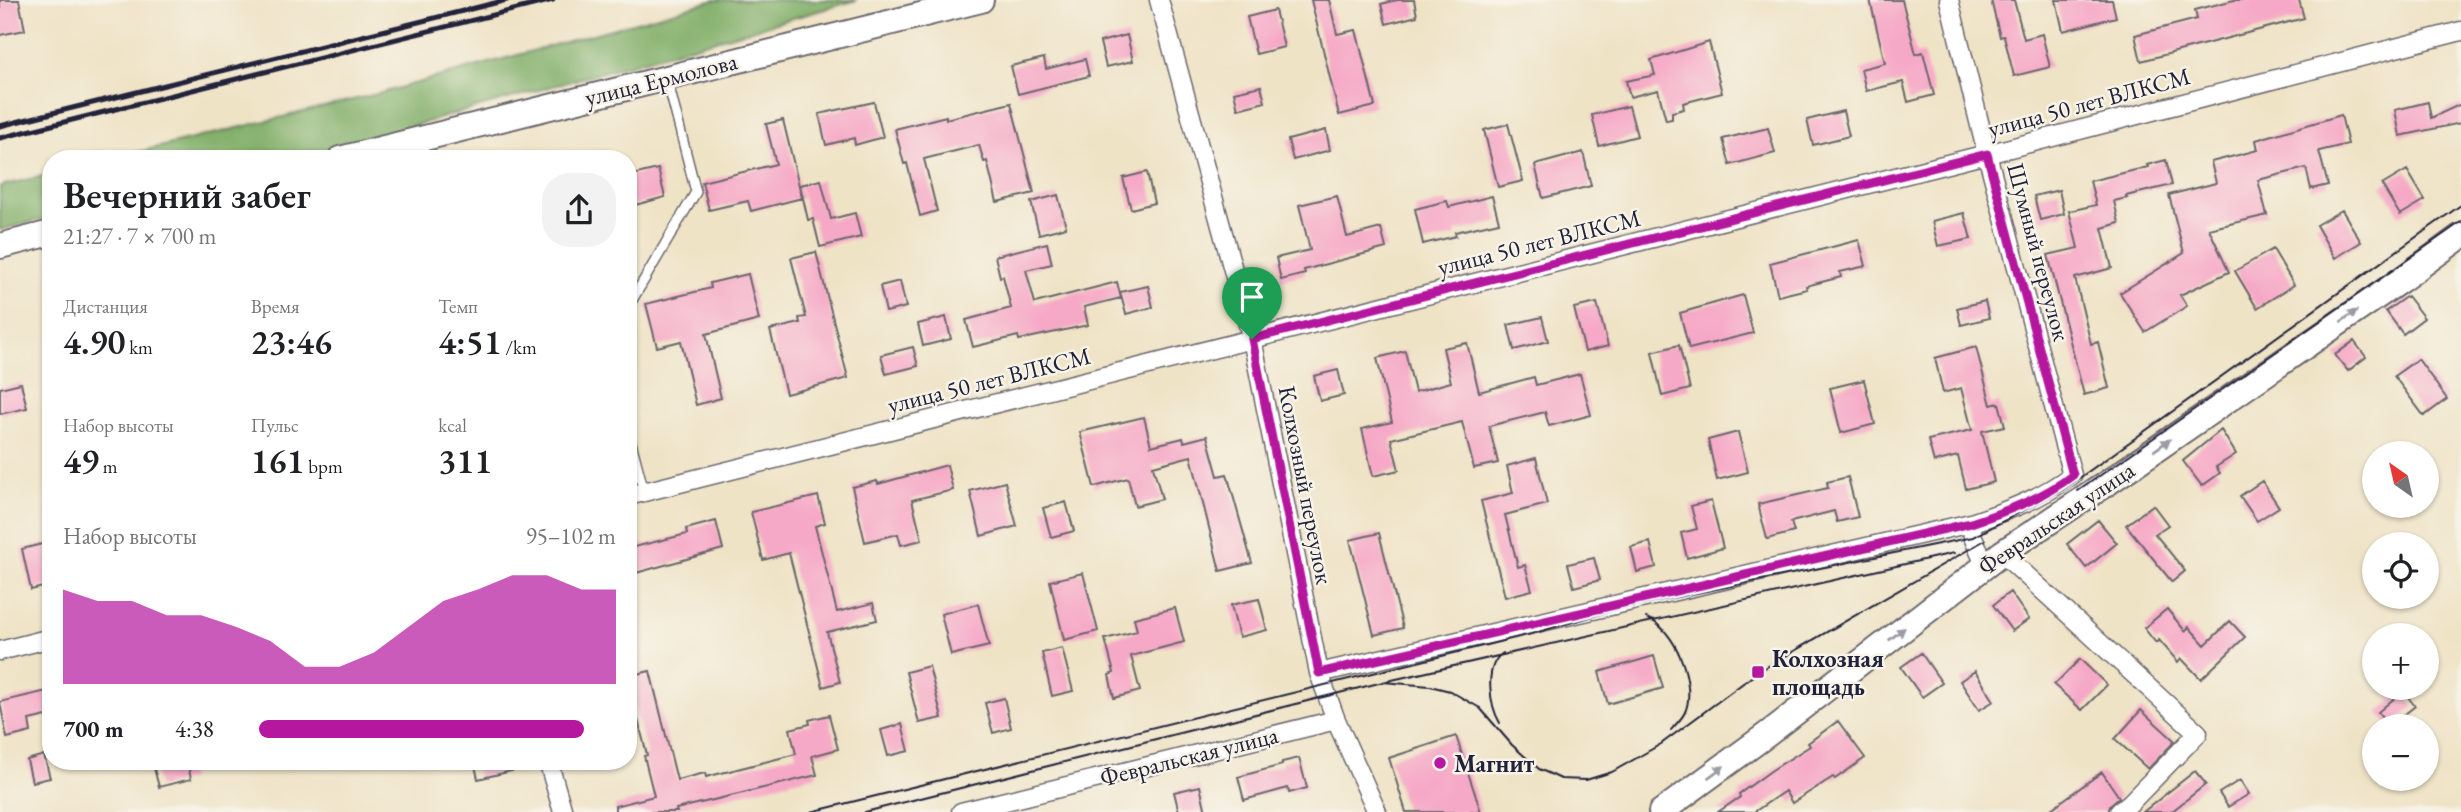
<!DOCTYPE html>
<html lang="ru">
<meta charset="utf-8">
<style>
body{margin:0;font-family:"EB Garamond",serif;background:#f2f2f2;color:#202124;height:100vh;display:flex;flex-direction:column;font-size:26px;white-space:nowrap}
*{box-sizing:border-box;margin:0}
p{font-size:23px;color:#757577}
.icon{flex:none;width:38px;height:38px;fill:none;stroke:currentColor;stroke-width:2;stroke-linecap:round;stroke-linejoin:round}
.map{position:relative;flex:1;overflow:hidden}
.details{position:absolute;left:42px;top:150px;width:595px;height:620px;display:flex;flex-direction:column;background:#fff;border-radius:28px;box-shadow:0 2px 5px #0004}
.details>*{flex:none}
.needle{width:46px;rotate:326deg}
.buttons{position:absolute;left:2362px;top:441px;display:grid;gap:14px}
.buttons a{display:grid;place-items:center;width:77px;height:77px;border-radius:50%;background:#fff;box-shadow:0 2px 5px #0004;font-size:35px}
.pin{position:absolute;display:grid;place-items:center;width:60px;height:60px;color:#fff;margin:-72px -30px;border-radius:50% 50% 50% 0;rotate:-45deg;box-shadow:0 0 7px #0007}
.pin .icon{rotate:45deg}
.round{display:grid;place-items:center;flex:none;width:74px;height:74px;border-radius:28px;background:#f2f2f2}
.headline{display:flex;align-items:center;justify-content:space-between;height:119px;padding:0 21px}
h1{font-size:38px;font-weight:600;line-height:52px}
.metrics{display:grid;grid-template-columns:repeat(3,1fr);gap:10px;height:119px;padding:7px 21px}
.metrics div{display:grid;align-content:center}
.metrics b{font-size:35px;font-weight:600}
.metrics small{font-size:19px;font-weight:400}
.metrics p{font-size:19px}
.chart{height:196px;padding:14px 21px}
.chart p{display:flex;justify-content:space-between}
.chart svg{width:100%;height:126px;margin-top:7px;fill:#b5179e;opacity:.7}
ul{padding:0 21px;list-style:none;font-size:23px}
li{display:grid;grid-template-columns:112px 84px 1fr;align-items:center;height:52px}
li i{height:18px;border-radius:9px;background:#b5179e}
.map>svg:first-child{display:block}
.forest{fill:#7fad66;stroke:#506850;stroke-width:2}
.building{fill:#f6a9c6}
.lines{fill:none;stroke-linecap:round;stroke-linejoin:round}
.lane-casing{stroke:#6a666c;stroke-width:12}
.street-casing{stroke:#6a666c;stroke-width:21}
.secondary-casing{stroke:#6a666c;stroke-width:28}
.lane{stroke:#fff;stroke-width:9}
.street{stroke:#fff;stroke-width:18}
.secondary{stroke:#fff;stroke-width:24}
.tram{stroke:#22223b;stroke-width:2}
.rail{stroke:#22223b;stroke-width:5}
.oneway{fill:#9c9ca7}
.route-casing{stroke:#fff;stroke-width:14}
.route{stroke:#b5179e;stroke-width:9}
.poi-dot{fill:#b5179e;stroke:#f7f3e8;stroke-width:2.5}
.labels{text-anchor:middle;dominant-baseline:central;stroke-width:5;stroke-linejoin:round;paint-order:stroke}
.street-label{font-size:24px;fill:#22223b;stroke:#f7f3e8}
.poi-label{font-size:24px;font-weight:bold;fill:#22223b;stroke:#f7f3e8;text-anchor:start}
</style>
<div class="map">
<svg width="2461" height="812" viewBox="0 0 2461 812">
<rect width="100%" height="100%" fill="#f7f3e8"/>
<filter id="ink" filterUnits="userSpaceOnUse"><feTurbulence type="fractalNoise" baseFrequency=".0143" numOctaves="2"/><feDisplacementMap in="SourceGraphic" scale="14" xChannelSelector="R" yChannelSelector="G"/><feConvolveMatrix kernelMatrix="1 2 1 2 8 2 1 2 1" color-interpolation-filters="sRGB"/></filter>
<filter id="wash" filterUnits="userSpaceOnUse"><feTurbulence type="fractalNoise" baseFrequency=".00686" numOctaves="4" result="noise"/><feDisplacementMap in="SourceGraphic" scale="28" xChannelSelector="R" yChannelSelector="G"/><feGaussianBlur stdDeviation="1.57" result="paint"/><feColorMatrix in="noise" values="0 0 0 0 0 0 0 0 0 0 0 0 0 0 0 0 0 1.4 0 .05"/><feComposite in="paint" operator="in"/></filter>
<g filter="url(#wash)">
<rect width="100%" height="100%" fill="#efe3c6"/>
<path class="forest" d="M715,0H857L402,129L282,159H110L381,93Z
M51,174V217L0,230V186Z"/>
<g id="blocks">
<path class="building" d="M0,0H19L25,30L0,35Z
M1311,0H1329L1337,34L1356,30L1375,106L1339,115Z
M1397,0H1414L1417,16L1386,24L1381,4Z
M1870,0H1902L1916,54L1923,52L1934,95L1908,102L1903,82L1866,91L1861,69L1885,63Z
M1991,0H2014L2024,39L2042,34L2050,67L2014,76L2004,36L2000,37Z
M2056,0H2112L2116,17L2063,31Z
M2234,0H2299L2304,18L2141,61L2135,35L2197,19L2195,10Z
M1275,10L1284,47L1256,54L1247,17Z
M1127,35L1133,61L1106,67L1100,42Z
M1709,42L1722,93L1683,103L1684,109L1672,112V119L1666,120L1658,90L1630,97L1626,81L1655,75L1651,60Z
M1044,58L1046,69L1085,59L1089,76L1018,94L1011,66Z
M1261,86L1265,102L1238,109L1234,92Z
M874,102L883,137L855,145L854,138L826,145L819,114Z
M2428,102L2431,118L2461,104V123L2400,136L2395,110Z
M1011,103L1034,193L997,202L987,161L984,162L979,145L924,159L937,211L920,216L907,163L904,164L895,129L946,116V119Z
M1629,106L1637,136L1599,146L1592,115Z
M1843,111L1849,136L1813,145L1807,120Z
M2341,115L2348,144L2319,151L2328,185L2311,189L2306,168L2258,180L2267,215L2209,229L2229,272L2180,295L2187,306L2145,332L2120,293L2184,253L2169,195L2216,183L2211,162L2258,150L2256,140Z
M783,120L802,198L751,211L748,201L709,210L702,182L776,164L766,124Z
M1508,124L1523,181L1498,187L1484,130Z
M1768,128L1775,153L1730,165L1723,139Z
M1326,130L1330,150L1293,160L1288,140Z
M1583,152L1591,186L1543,198L1535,165Z
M2166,160L2172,185L2126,196L2127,198L2114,201L2119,223L2102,228L2112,268L2075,278L2091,344L2098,342L2109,388L2084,395L2048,255L2078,248L2069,211L2096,205L2090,181L2148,167L2147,165Z
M658,169L665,197L628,207V176Z
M2407,170L2425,200L2400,215L2382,185Z
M1147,172L1154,203L1131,209L1123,178Z
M821,180L831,219L855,213L861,237L820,247L813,219L808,220L800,185Z
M2059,190L2064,214L2040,220L2034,196Z
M1058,195L1066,227L1039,234L1031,202Z
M1337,196L1347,237L1381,228L1386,248L1304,270L1305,274L1281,280L1276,258L1310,250L1299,205Z
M1492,196L1499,222L1455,232L1456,236L1423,244L1415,209L1447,201L1449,207Z
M2342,210L2361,242L2335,258L2316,225Z
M1964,213L1971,239L1938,246L1932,221Z
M1859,240L1866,266L1840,272L1841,277L1806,286L1807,289L1778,296L1770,263Z
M1047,243L1052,264L1026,270L1035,303L1117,282L1121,298L1084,307L1088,325L1019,340L1018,336L973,347L966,320L1011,308L1003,276L1000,277L995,256Z
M2273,249L2294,285L2257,308L2235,271Z
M816,252L848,378L786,394L770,330L800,323L799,318L806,317L791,258Z
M748,274L759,320L706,334L721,398L696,405L681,341L657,347L646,304L711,288L710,283Z
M900,281L906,307L886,312L880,286Z
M1148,286L1153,307L1126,314L1120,292Z
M1743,295L1753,333L1689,349L1680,313Z
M2407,296L2424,318L2403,334L2386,311Z
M1985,301L1989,318L1961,325L1957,308Z
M1597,303L1608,346L1585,352L1574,308Z
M946,317L951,339L923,346L918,324Z
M1542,317L1548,341L1514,350L1508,325Z
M2354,341L2366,357L2348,371L2335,355Z
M1467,343L1479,392L1534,377L1536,385L1580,374L1591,415L1549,426L1545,412L1489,426L1498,463L1474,468L1462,422L1391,439L1399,470L1373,476L1362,429L1392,422L1377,358L1405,351L1415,392L1451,382L1443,348Z
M1679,345L1690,389L1662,396L1652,352Z
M913,347L918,366L886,374L881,355Z
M1976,347L1991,405L1999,403L2005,426L1982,431L1994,482L1966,489L1958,456L1934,462L1928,440L1972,430L1961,388L1943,393L1935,358Z
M2418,359L2447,399L2424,416L2394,376Z
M1338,370L1344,395L1320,401L1314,376Z
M1864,380L1875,424L1841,433L1830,388Z
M21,383L27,408L0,414V388Z
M1144,417L1151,446L1183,438L1184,442L1207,436L1218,476L1227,474L1252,563L1220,571L1191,456L1153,466L1162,499L1135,506L1128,478L1094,487L1080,432Z
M2221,430L2236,454L2216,467L2220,473L2202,486L2183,461Z
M1738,432L1748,472L1717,480L1708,440Z
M1536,458L1547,504L1505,515L1518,567L1525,565L1532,590L1505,597L1481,501L1513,493L1507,466Z
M947,465L953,490L912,500L922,540L901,545L898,534L865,542L852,487L877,481L878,484Z
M1848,477L1858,517L1837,522L1834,511L1791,522L1794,532L1767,539L1758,504L1828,488L1827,482Z
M2262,481L2279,507L2257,521L2240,496Z
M1005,482L1017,526L981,536L970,491Z
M818,496L825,523L815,526L837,612L873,603L877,620L827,632L840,682L823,687L789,553L763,560L751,512Z
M1711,501L1723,548L1687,558L1681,533L1697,529L1691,506Z
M1066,502L1074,531L1051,537L1043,508Z
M2153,505L2168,525L2155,534L2185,571L2172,582L2126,525Z
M2098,520L2117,543L2086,568L2067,544Z
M716,521L723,549L636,573L630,548L687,534L686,529Z
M1379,533L1403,628L1374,635L1350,540Z
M1650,542L1656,567L1637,572L1631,547Z
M46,543L51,562V585L31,590L22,549Z
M1594,558L1600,580L1574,587L1568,564Z
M1083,573L1098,631L1064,640L1050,581Z
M2010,592L2029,619L2012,631L1993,605Z
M1259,599L1267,630L1239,637L1231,605Z
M978,604L989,646L951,655L941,614Z
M1175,608L1184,642L1131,656L1140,691L1114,698L1109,675L1114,673L1105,639L1137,631L1134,618Z
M2167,609L2185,631L2189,627L2205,645L2230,621L2245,637L2201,679L2181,658L2178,662L2159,640L2156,643L2144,628Z
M1062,648L1073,691L1052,696L1042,653Z
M1921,653L1942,683L1922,697L1901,667Z
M1654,656L1663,688L1608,704L1599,672Z
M2080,659L2107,685L2082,710L2054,685Z
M929,666L942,718L919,723L906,672Z
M650,671L677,780L705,773L706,777L796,754L790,729L810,724L809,720L829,715L838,749L812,756L817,775L676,809L677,812H615V806L654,796L644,756L647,755L628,681V676Z
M1975,671L1994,701L1979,710L1960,681Z
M51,690V715L29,720L31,732L7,738L0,702Z
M2403,691L2415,706L2390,726L2378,712Z
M1004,698L1011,728L993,733L985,703Z
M2141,710L2175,741L2148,769L2115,739Z
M1838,721L1865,758L1835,779L1833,777L1792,803L1785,791L1754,812H1718L1740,797L1739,794L1772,770L1810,746L1808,743Z
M902,724L909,751L888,756L881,730Z
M1456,736L1481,812H1406L1389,758Z
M44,755L50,778L32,782L27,760Z
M1299,758L1307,788L1289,793L1288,788L1244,800L1238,777L1282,765V762Z
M152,761H187L191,779L159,787Z
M474,761H523L524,768L478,779Z
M2195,771L2206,784L2171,812H2143Z
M2102,772L2119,797L2111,804L2108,812H2047Z
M2240,780L2249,794L2228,807L2219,793Z
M1200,786L1206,812H1179L1174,792Z"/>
</g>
</g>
<g filter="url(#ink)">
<use href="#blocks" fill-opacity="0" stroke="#6a666c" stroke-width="2"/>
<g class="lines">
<defs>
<path id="lane" d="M628,307L696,192L667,79
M628,431L644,492"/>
<path id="street" d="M1159,0L1252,339L1319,673L1336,720L1377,812
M628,496L1987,154L2461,31
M1971,523L1973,537L1985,565
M2002,553L2198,733L2130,803L2119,812
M0,651L51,638
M1319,673L1971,523C2007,511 2042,498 2072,475L1987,154L1949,0
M548,761L563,812
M961,812L1336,720"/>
<path id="secondary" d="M340,159L981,0
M0,246L51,233
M1661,812L1769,733L2002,553L2100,488L2401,280L2461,236"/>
</defs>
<use href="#lane" class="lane-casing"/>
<use href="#street" class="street-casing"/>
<use href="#secondary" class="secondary-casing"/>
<use href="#lane" class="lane"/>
<use href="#street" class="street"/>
<use href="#secondary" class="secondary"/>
<path class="tram" d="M2078,491L2461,222
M1646,618C1675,627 1697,685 1685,712C1682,719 1675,725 1671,730
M1383,682L1430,686L1450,691L1480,708L1512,745L1539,769L1561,779L1586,780L1612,772L1661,744L1758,672L1985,540
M1500,723C1490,706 1483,666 1503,653
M811,812L1531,634L1618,609L1973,537L2064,489L2461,205
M865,812L1383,682L1954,553"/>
<path class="rail" d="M0,126L507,0
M0,138L553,0"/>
</g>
<defs><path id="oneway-solid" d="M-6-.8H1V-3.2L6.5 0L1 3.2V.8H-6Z" transform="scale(1.75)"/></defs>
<g class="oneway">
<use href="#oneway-solid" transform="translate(2349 316) rotate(-35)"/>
<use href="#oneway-solid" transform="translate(2162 445) rotate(-35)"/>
<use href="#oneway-solid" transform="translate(1897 634) rotate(-38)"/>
<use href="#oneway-solid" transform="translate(1716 772) rotate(-36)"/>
</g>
</g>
<g class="lines" filter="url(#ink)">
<defs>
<path id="route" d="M1987,154L2073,475C2043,498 2007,511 1971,523L1319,673L1252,339Z"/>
</defs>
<use href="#route" class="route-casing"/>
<use href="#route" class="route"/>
</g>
<g class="poi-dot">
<rect x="1751" y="665" width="14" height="14" rx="3.5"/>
<circle cx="1440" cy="763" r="7"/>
</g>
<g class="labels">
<g class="street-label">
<text transform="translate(661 79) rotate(-14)">улица Ермолова</text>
<text transform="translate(2089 102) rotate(-15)">улица 50 лет ВЛКСМ</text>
<text transform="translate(1539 242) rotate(-14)">улица 50 лет ВЛКСМ</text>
<text transform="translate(2039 252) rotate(75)">Шумный переулок</text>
<text transform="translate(989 380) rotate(-14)">улица 50 лет ВЛКСМ</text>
<text transform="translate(1306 485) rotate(79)">Колхозный переулок</text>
<text transform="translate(2056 518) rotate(-34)">Февральская улица</text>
<text transform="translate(1189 756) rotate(-14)">Февральская улица</text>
</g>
<g class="poi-label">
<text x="1772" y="658">Колхозная<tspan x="1772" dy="28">площадь</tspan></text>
<text x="1454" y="763">Магнит</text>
</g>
</g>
</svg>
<div class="buttons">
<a><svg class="needle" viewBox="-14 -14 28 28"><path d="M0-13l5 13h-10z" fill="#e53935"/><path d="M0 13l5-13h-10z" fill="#757577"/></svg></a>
<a><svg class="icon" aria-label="locate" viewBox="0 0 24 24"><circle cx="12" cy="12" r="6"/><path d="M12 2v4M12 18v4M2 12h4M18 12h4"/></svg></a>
<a>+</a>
<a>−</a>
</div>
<div class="pin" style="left:1252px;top:339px;background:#1e9e55"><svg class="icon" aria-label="arrive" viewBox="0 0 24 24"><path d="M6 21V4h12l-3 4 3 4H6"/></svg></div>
<section class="details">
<div class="headline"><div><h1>Вечерний забег</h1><p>21:27 · 7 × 700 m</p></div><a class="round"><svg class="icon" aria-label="share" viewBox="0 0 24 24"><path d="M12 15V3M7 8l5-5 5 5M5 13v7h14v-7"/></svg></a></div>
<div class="metrics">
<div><p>Дистанция</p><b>4.90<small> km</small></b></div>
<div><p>Время</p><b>23:46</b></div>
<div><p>Темп</p><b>4:51<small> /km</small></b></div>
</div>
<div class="metrics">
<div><p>Набор высоты</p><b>49<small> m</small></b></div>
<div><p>Пульс</p><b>161<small> bpm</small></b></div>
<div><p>kcal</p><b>311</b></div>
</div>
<div class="chart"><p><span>Набор высоты</span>95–102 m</p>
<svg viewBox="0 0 160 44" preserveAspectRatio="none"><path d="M0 44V11L10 15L20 15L30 20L40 20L50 24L60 29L70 38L80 38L90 33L100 24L110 15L120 11L130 6L140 6L150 11L160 11V44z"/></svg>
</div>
<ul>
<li><b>700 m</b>4:38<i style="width:91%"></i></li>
</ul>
</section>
</div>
